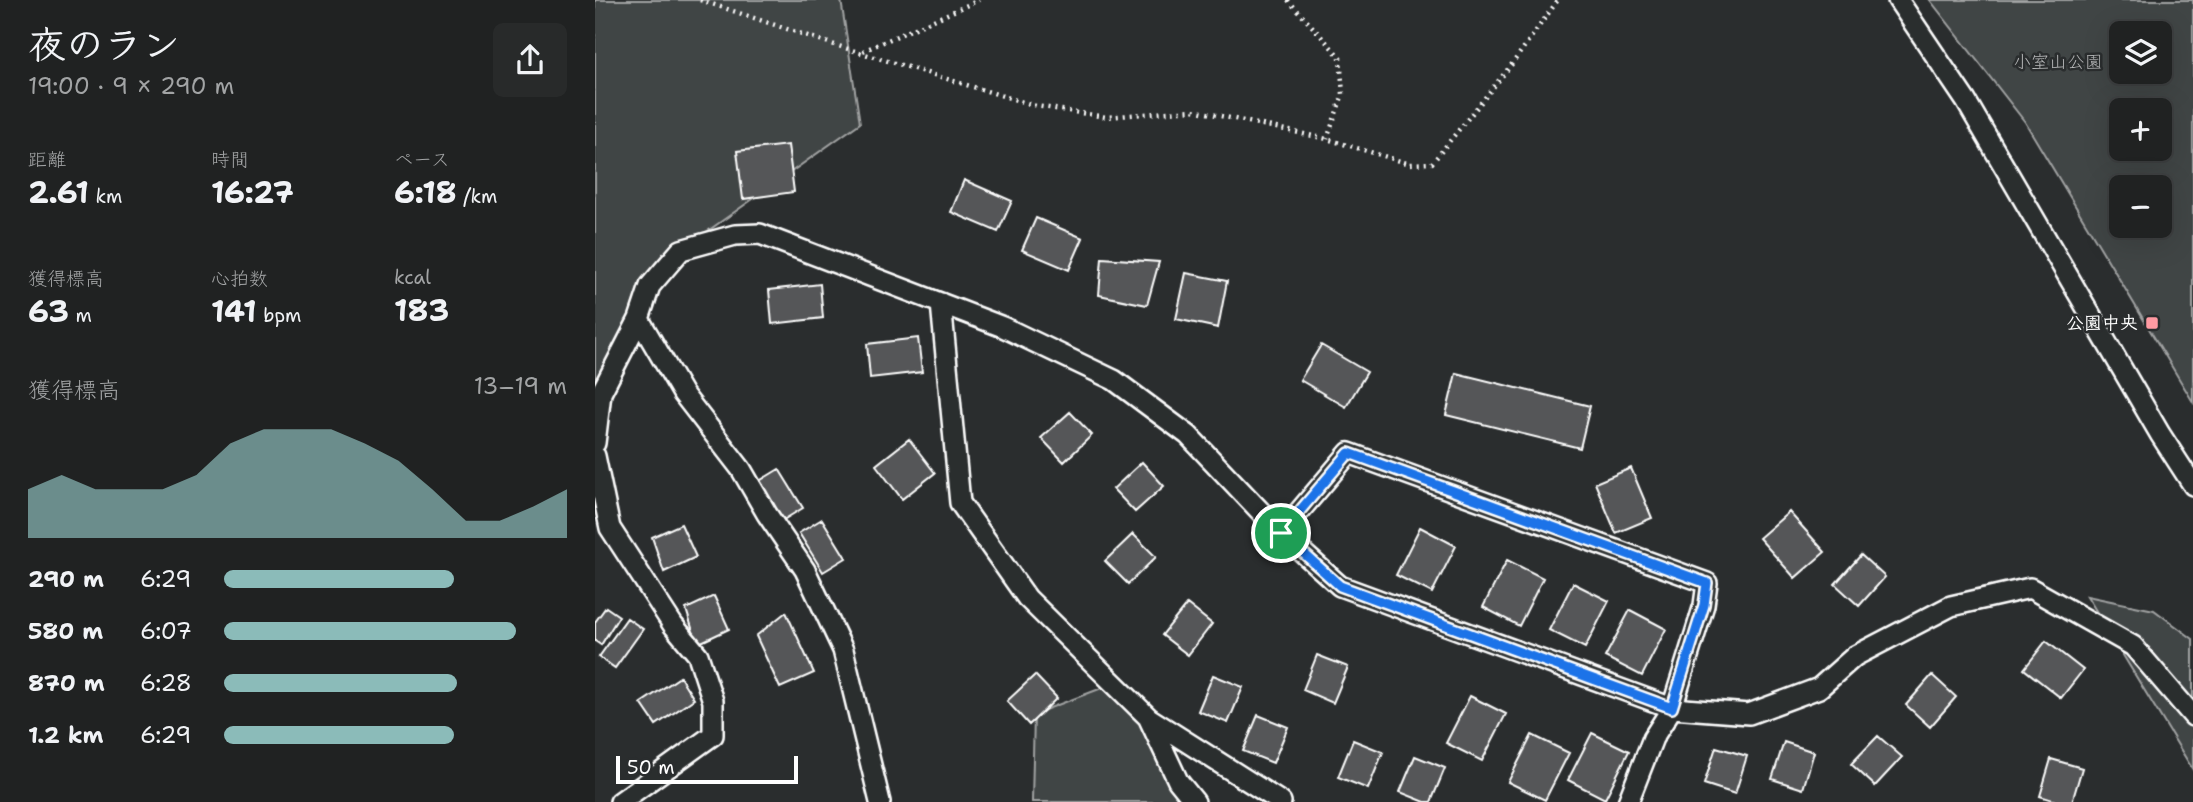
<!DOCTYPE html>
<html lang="ja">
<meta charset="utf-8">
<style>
body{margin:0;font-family:"Shantell Sans","Klee One",sans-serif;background:#282a2a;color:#f1f3f6;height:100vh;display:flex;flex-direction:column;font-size:26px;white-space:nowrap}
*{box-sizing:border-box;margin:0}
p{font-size:23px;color:#a2a4a5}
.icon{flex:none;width:38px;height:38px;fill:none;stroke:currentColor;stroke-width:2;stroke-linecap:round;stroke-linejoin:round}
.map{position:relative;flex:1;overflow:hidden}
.panel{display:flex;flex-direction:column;background:#202222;width:595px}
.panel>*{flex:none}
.tools{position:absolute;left:1514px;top:21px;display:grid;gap:14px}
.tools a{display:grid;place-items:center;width:63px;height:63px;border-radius:10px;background:#202222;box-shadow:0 7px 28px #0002,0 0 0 2px #3d3f40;font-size:35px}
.scale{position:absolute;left:21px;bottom:18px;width:182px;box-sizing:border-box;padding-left:7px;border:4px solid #fff;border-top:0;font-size:19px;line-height:24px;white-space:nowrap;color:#fff;-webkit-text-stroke:5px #2a2d2e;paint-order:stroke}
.pin{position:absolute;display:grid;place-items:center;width:60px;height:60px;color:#fff;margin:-30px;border:4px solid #fff;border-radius:50%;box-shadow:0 2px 7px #0007}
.round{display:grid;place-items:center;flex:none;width:74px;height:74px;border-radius:10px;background:#282a2a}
.head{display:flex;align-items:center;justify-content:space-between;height:119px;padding:0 28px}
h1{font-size:38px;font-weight:700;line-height:52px}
.figures{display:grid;grid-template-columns:repeat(3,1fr);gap:10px;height:119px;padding:7px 28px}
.figures div{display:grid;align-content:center}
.figures b{font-size:30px;font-weight:700}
.figures small{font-size:19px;font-weight:400}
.figures p{font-size:19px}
.chart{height:196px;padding:14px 28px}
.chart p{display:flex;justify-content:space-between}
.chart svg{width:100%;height:126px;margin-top:7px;fill:#8bbbb9;opacity:.7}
ul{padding:0 28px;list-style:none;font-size:23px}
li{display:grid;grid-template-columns:112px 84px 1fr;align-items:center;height:52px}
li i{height:18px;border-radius:9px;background:#8bbbb9}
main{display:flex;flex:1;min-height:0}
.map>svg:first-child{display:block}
.green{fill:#414445;stroke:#a0a2a2;stroke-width:2;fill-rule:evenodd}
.building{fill:#555758;stroke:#fff;stroke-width:2}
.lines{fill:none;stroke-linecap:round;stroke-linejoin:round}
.minor-casing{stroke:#fff;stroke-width:24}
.path{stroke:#fff;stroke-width:4.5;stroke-dasharray:2 5;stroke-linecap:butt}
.minor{stroke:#2a2d2e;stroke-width:19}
.route-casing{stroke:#fff;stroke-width:14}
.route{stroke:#1a73e8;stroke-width:9}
.poi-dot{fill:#ff9aa2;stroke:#2a2d2e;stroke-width:2.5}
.labels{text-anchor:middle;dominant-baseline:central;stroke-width:5;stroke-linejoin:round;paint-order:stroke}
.park-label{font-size:18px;fill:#b3b4b5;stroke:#2a2d2e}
.poi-label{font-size:18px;font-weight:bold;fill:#fff;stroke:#2a2d2e;text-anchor:end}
</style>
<main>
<section class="panel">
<div class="head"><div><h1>夜のラン</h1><p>19:00 · 9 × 290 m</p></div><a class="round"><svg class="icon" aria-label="share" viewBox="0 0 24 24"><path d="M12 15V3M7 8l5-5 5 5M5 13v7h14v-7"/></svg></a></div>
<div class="figures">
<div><p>距離</p><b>2.61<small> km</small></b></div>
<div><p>時間</p><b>16:27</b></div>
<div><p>ペース</p><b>6:18<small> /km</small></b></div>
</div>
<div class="figures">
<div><p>獲得標高</p><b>63<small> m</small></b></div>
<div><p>心拍数</p><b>141<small> bpm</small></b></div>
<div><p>kcal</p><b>183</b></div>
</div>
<div class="chart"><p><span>獲得標高</span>13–19 m</p>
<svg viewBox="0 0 160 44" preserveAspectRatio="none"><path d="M0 44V27L10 22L20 27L30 27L40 27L50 22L60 11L70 6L80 6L90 6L100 11L110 17L120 27L130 38L140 38L150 33L160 27V44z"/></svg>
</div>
<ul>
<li><b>290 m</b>6:29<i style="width:67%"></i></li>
<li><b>580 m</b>6:07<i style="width:85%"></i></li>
<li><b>870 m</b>6:28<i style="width:68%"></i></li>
<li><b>1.2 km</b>6:29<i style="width:67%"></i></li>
</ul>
</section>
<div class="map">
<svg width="1598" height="802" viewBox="0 0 1598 802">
<rect width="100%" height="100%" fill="#2a2d2e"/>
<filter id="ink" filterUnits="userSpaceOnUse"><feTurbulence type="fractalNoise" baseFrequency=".0143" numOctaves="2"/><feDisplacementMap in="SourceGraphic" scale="14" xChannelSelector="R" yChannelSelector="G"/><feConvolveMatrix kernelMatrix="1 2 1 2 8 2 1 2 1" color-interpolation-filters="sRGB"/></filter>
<g filter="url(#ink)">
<path class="green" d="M0,0H246L265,123L86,250L44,319L0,405Z
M1335,0H1598V402L1430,122ZM1564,33V72H1526V33ZM1564,110V149H1526V110ZM1564,187V226H1526V187Z
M1492,596L1559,610L1598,639V770Z
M520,683L605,802H437L439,714Z"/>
<path class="building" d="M193,145L199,192L148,199L142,151Z
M369,180L417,201L403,232L356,212Z
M441,218L488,238L474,270L427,250Z
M507,258L564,262L552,305L504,295Z
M591,273L632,281L623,328L581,319Z
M225,284L228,318L177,324L174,290Z
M323,338L327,372L275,378L272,344Z
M726,345L772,372L751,407L705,380Z
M861,373L995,406L985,448L851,415Z
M475,412L497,435L469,462L446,438Z
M314,439L340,473L307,499L281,465Z
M547,462L569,486L540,512L518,489Z
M1036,468L1057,518L1021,533L1000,483Z
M184,469L208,508L185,522L161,483Z
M1194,512L1230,552L1200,578L1164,538Z
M227,519L251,558L228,572L204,533Z
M86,524L101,557L69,572L57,537Z
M825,527L861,546L837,593L801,575Z
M538,534L561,557L533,584L510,561Z
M1266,555L1290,577L1264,606L1240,584Z
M912,560L948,578L924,626L888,607Z
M978,583L1014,601L990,648L954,630Z
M119,596L134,629L102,644L91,609Z
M592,604L617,624L593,655L567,635Z
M11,607L24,616L6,645L0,641V622Z
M1035,610L1071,629L1047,676L1010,657Z
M191,612L219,673L185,688L161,636Z
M32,618L48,629L20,668L4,657Z
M1451,641L1488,670L1466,698L1429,669Z
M722,655L753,667L738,703L708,690Z
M440,675L462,698L434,725L412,701Z
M618,675L648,687L633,723L603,711Z
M1337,675L1361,697L1335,727L1311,705Z
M85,677L99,699L61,725L46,703Z
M875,696L911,714L887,761L851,743Z
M663,715L693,727L678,763L648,751Z
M997,733L1034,751L1010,799L973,780Z
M937,735L974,753L950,800L913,782Z
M1283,736L1307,757L1280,786L1256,764Z
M758,740L788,752L773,789L743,777Z
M1189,742L1219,752L1208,789L1177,779Z
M1121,747L1152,756L1140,794L1109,784Z
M820,756L850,768L836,802H830L805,792Z
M1456,759L1487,768L1477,802H1464L1445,796Z"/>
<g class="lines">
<defs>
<path id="minor" d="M1303,0L1371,101L1565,434L1598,485
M346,303L365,503L432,598L554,718L686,802
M44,319L88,394L146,469L172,514L210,570L248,650L285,802
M0,443L6,393L44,319L55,286L86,250L140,235L165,234L408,327L519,380L593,435L686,533L745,586L1077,708L1154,714L1224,688L1260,656L1356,606L1435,588L1538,646L1598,716
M0,456L15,528L78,625L103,655L118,701V735L25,802
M686,533L754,453L1112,583L1109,605L1077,708L1058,738L1033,802
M554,719L583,781L600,802"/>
</defs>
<use href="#minor" class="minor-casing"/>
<path class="path" d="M105,0L240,45L441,106L511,117L598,110L732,139L815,164L837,163L917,64L963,0
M693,0L745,57L748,94L732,139
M268,51L384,0"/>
<use href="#minor" class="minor"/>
</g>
</g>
<g class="lines" filter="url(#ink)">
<defs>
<path id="route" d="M754,453L1112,583L1109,605L1077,708L745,586L686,533Z"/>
</defs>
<use href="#route" class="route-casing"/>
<use href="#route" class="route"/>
</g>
<rect class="poi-dot" x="1550" y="316" width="14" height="14" rx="3.5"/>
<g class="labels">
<g class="park-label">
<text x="1463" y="62">小室山公園</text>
</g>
<g class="poi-label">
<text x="1543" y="323">公園中央</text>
</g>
</g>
</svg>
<div class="tools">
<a><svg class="icon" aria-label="layers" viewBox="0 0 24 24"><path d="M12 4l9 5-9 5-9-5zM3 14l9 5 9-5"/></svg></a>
<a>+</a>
<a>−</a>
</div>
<div class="scale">50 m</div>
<div class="pin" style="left:686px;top:533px;background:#1e9e55"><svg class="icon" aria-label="arrive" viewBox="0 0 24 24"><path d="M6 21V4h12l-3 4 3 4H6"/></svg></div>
</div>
</main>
